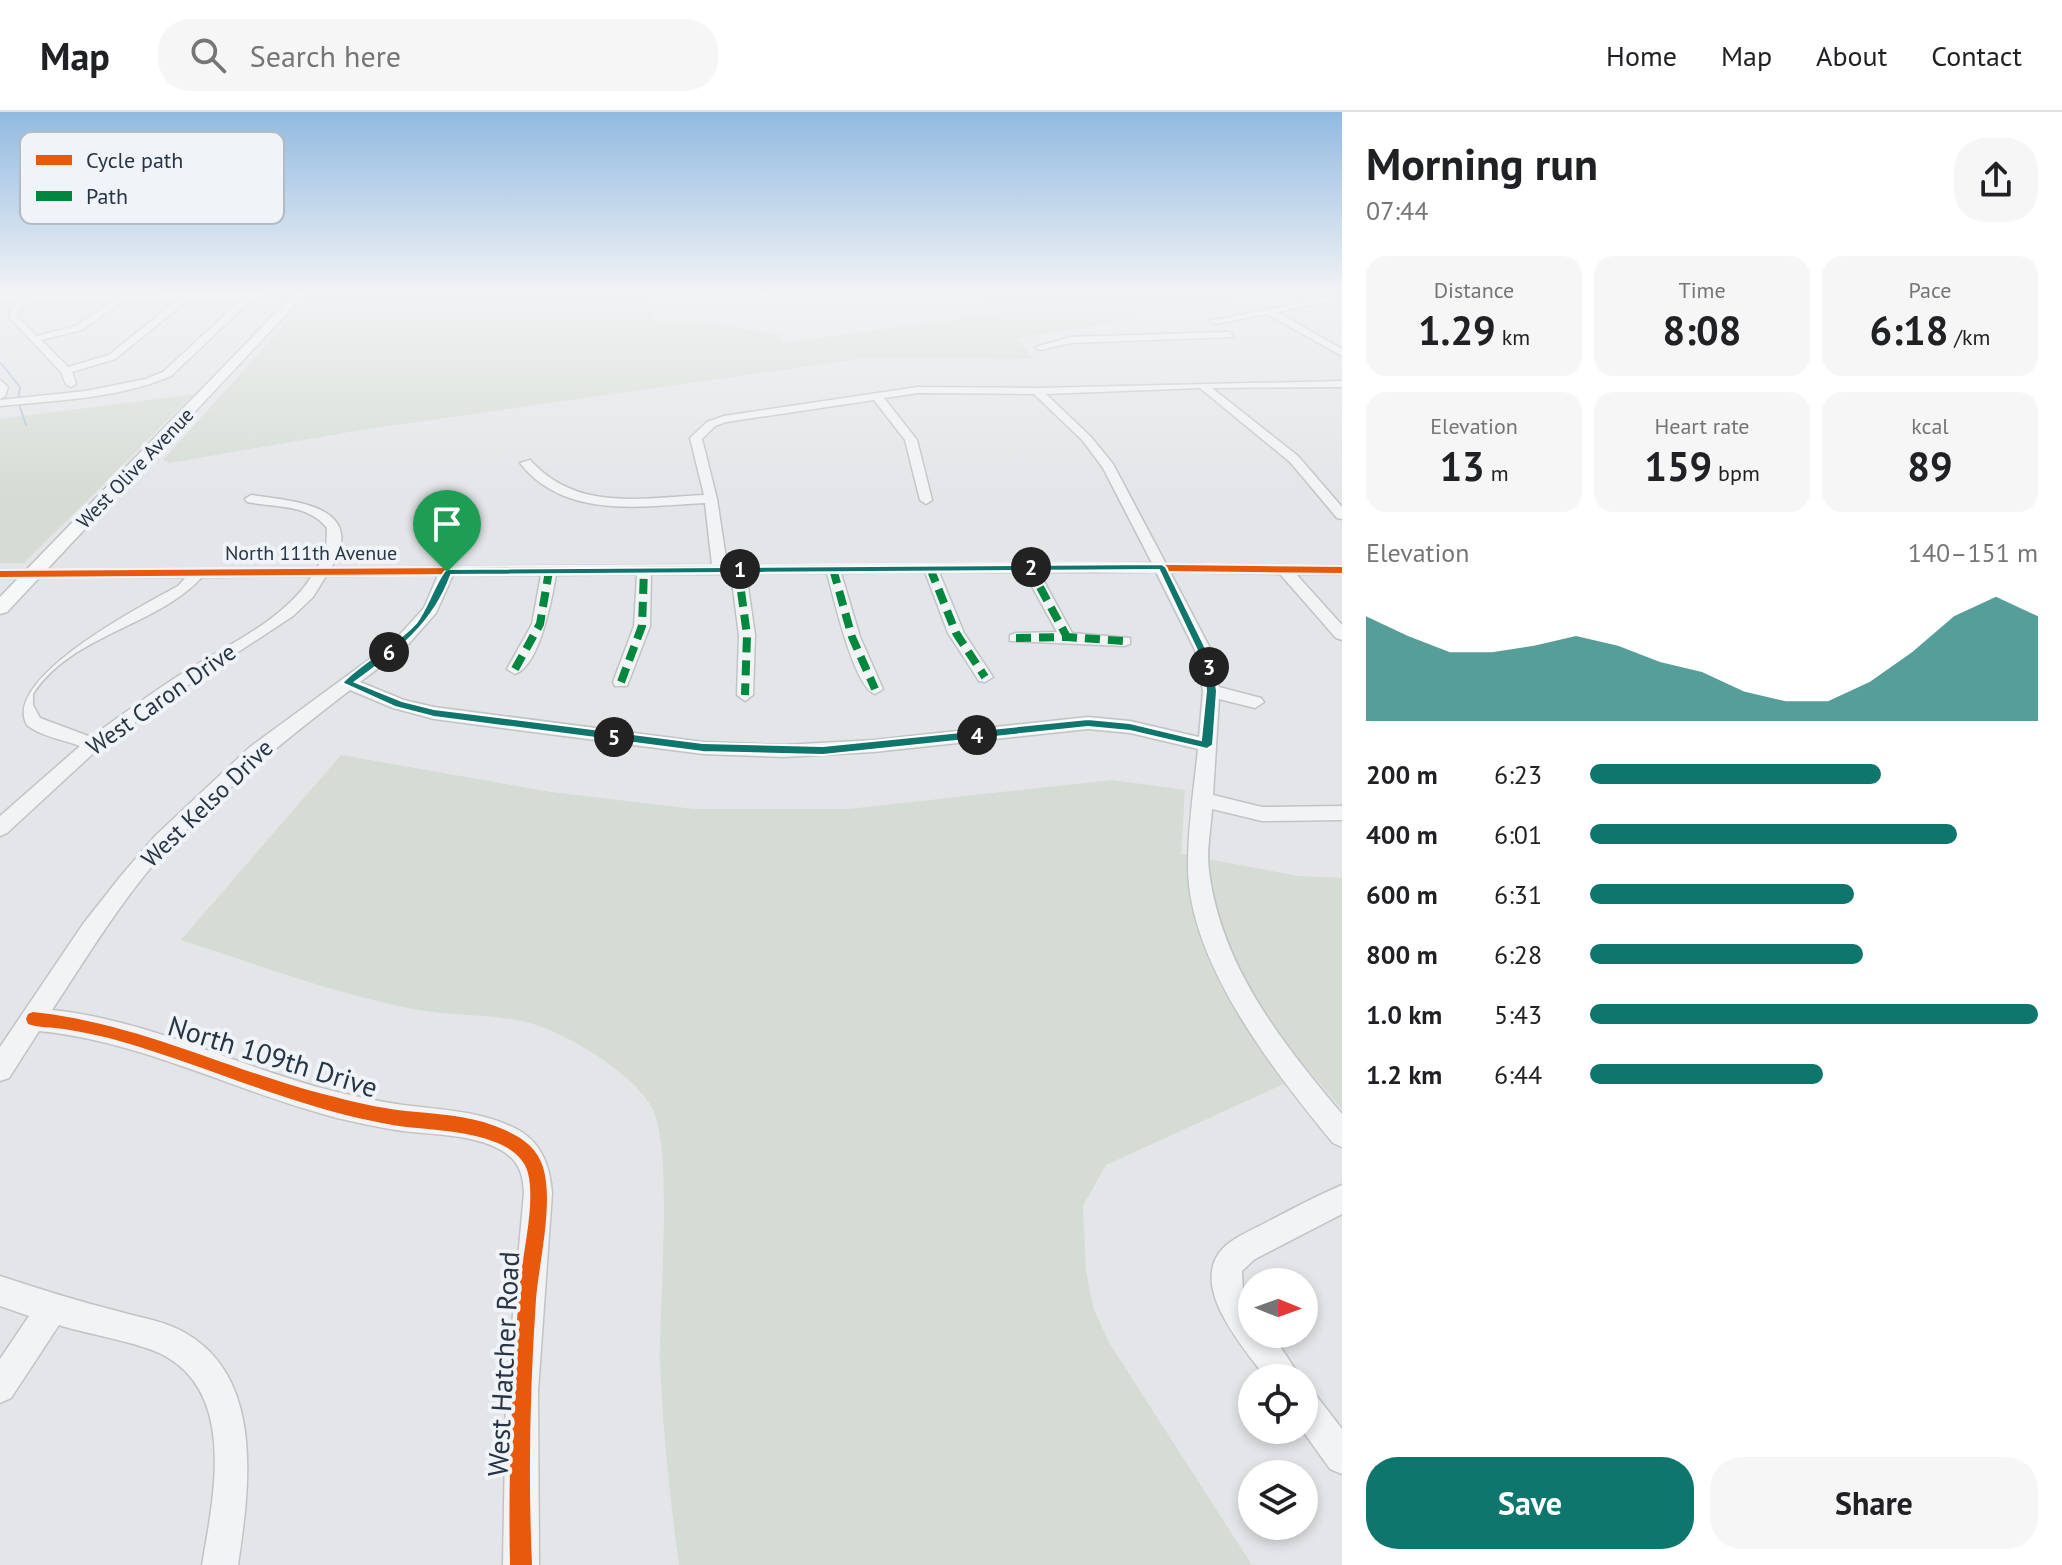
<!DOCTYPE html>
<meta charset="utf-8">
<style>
body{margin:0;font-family:"PT Sans",sans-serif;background:#f6f6f6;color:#202124;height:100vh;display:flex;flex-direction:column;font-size:30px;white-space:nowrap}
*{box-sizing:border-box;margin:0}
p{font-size:26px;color:#757577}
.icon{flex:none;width:44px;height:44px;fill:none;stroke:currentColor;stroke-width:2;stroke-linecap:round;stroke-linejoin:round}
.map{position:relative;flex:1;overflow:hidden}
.drawer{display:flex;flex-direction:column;background:#fff;width:720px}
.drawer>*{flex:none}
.needle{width:52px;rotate:91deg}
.fabs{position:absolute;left:1238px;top:1156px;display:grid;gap:16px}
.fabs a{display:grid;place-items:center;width:80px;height:80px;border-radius:50%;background:#fff;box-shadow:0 4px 12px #0003;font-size:40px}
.pin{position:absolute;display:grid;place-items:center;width:68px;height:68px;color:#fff;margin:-82px -34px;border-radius:50% 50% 50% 0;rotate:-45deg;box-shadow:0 0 8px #0007}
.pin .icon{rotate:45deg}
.km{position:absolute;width:40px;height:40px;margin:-20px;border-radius:50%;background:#222;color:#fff;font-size:22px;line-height:40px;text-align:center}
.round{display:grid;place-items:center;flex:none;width:84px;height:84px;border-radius:32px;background:#f6f6f6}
.head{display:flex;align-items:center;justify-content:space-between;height:136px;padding:0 24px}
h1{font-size:44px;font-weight:700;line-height:60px}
.figures{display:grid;grid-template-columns:repeat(3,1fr);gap:12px;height:136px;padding:8px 24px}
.figures div{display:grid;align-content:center;border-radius:20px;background:#f6f6f6;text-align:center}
.figures b{font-size:40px;font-weight:700}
.figures small{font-size:22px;font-weight:400}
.figures p{font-size:22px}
.chart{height:224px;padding:16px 24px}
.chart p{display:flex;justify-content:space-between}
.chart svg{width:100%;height:144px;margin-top:8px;fill:#0f766e;opacity:.7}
.action{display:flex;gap:16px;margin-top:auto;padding:16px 24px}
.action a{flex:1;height:92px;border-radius:32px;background:#0f766e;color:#fff;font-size:32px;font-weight:700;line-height:92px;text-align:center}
.action a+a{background:#f6f6f6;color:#202124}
ul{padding:0 24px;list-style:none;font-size:26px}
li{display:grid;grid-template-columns:128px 96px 1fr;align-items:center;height:60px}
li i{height:20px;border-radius:10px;background:#0f766e}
header{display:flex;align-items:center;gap:48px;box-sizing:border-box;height:112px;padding:0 40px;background:#fff;border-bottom:2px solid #e0e0e0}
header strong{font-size:38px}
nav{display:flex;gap:44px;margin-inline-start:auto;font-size:28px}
.search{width:560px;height:72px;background:#f6f6f6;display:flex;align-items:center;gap:20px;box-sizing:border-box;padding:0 28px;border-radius:32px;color:#757577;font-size:30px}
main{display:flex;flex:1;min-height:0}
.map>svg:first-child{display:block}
.green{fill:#d4dcd3}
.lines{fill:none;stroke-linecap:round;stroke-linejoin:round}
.stream{stroke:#aec4d6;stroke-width:2}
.minor-casing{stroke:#c1c3c6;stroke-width:3}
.major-casing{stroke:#bec2c6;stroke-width:3}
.minor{fill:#f2f3f5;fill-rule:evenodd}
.major{fill:#f6f7f7;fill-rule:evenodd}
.quiet{stroke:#00873e;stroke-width:8;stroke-dasharray:15 8;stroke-linecap:butt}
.cycleway-casing{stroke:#f0f4f8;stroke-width:5}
.cycleway{fill:#e8590c;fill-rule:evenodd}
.route{fill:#0f766e;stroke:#fff;stroke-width:2;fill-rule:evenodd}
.labels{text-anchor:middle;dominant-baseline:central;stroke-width:8;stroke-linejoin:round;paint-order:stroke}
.far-street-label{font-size:20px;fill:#273444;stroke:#f0f4f8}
.street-label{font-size:24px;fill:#273444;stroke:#f0f4f8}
.near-street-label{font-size:28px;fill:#273444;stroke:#f0f4f8}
.key{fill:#f0f4f8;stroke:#b4bac2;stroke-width:2}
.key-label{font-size:22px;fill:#273444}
</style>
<header>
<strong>Map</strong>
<div class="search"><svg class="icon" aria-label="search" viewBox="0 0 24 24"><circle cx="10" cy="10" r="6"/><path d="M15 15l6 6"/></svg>Search here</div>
<nav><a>Home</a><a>Map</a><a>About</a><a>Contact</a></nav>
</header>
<main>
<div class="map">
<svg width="1342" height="1453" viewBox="0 0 1342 1453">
<rect width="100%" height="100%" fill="#e3e5e8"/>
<path class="green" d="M314,180H651L650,208L706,210L780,223L783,231L996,202L980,180H1290L1201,196L1135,202L1117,210L1016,226L1034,247L866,246L361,318L169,351L163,348Z
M194,282L24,451H0V307Z
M341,643L551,680L694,697H849L1112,668L1185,678L1181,742L1298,764L1342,766V997L1310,960L1106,1053L1083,1094L1086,1159L1093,1195L1108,1229L1252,1453H679C670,1387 663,1320 660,1254C658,1199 675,1034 651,994C630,958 562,918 522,909C488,902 453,904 419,898C338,883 259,853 181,828Z"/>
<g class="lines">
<path class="stream" d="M0,250L20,275L18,287
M19,292L26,313"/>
<defs>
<path id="minor" d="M251,181L301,185L251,188L171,264C117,287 57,288 0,294V288L86,279L146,267L163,260L241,188H188L115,247L72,260L76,272L71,275L66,272L61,260L9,205L12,195L22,188H0V184ZM34,188H113L76,214L37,224L17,205L19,198ZM125,188H177L109,243L68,255L41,228L82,218Z
M1342,183V187L1277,200L1342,237V244L1267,202L1214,212L1210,209Z
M1230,220L1233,225L1071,231L1040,238L1035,235L1071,225Z
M0,268L8,275L5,284L0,287Z
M1342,269V275L1212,276L1298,344L1342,395V407L1337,406L1290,350L1200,276L1046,282L1091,325L1113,352L1166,452L1342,454V462H1296L1342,513V528L1336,526L1280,462L1170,460L1211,538L1219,575L1261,586L1264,590L1255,596L1219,587L1213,683L1262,695L1342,694V708L1262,709L1212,697C1211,717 1206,739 1209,759C1221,854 1282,931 1342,1002V1035L1333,1031C1275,961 1187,849 1188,753C1188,714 1194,676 1198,637L1130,621L1088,617L874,640L784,645L703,642L434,607L393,596L350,578C285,628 227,675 170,734C124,783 89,842 52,898C151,908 242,957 337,980C359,985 381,990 403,993C442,998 485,999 520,1019C543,1033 550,1056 552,1081L538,1279L539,1453H503L506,1279L524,1081C523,1060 518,1047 499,1037C471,1022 434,1023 403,1019C381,1016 359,1011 337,1006C236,980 143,929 39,919L9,966L0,969V935L83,812L120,765L155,724L250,635L393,530L424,496L438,463L326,464L313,485L293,504L188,573L99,636L7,721L0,724V704L80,634C64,628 40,624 27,613C0,566 149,490 178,474L186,465L0,466V458L317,456L326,441L327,416C307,391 275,396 247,390L245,387L251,383C293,389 369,393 331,456L712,453L705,391C641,394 565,408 520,351L530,348C577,400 641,386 704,383L690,326L707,310L724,304L918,275L1037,276ZM918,281L1034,282L1083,329L1103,356L1152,451L727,453L717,387L702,327L715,314L726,310L874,288L905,328L920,388L926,392L932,388L917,328L884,286ZM925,460L948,521L979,569L985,570L993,565L964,521L939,460H1024L1057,520L1016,521L1010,523V529L1124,534L1130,532V526L1072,521L1039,460H1156L1195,538L1203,579L1199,625L1130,609L1088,605L874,628L784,633L703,630L434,595L404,588L360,570L405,536L436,501L453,463H541L532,512L507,557L515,562C540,554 552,486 556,463L637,462L634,514L613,570L615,574H627L650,514L651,462H731L739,523L737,583L745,589L753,583L755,523L746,461H827C833,483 854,576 875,582L883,577L860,525L841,461ZM312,464C283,510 223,535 178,564C149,583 120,604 91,625L40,606L33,593V582C72,522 156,515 202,465Z
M1342,1073V1102L1255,1147L1242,1159L1243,1180L1252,1195V1222H1272L1301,1266H1266C1245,1237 1192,1179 1219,1141C1229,1127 1250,1119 1265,1111C1290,1098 1316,1084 1342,1073Z
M0,1164C39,1177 78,1189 117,1199C141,1206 166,1209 187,1222C265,1268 249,1379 238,1453H202C213,1388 237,1284 165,1244C143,1231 86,1222 59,1213L11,1286L0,1291V1247L29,1204L0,1194Z
M1304,1277L1315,1282L1342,1317V1362L1330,1357L1302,1318Z"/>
<path id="major" d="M296,180H307L7,500L0,502V485Z"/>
</defs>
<use href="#minor" class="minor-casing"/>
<use href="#major" class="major-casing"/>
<use href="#minor" class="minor"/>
<use href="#major" class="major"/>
<path class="quiet" d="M1029,455L1067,525
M930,456L956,521L985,565
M738,457L747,523L745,583
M833,457L852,525L875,577
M1016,526L1067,525L1124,529
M515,557L540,512L549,459
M621,570L642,514L644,458"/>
<defs>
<path id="cycleway" d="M1094,452L1342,455V461L1094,458L0,465V459Z
M33,900C137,911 223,956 323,982C350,989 378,996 406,999C435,1002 467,1003 495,1014C516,1022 536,1032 543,1055C554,1091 539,1150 536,1187C530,1276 528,1364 532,1453H510C508,1362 512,1272 519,1181C521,1147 536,1094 528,1061C524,1045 509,1035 495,1030C467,1019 435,1018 406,1015C390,1013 374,1009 358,1006C277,987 202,953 123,930C103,924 83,920 64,917C52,915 39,916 28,912L26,907L28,902Z"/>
</defs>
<use href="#cycleway" class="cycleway-casing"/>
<use href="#cycleway" class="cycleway"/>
</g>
<linearGradient id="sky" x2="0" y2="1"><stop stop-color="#91bae1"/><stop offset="0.47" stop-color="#f2f3f5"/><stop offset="1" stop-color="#f2f3f5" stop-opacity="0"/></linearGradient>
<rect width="1342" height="384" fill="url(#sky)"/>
<path class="route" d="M1162,452L1166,455L1213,551L1217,579L1213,633L1207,637L1130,619L1088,615L823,643L703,640L434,605L395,595L342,571C364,548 394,535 416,511C427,498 438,463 447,457ZM1159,458L1203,551L1206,579L1201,628L1130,611L1088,607L823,634L703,631L434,597L402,589L355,570C397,539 433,513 451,463Z"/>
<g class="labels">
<g class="far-street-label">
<text transform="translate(135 356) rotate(-46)">West Olive Avenue</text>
<text x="311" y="441">North 111th Avenue</text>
</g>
<g class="street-label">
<text transform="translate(161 587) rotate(-35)">West Caron Drive</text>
<text transform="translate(207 691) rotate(-44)">West Kelso Drive</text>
</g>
<g class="near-street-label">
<text transform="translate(273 944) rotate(17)">North 109th Drive</text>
<text transform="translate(503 1252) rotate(-87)">West Hatcher Road</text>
</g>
</g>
<rect x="20" y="20" width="264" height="92" rx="12" class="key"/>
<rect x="36" y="43" width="36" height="10" fill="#e8590c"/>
<rect x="36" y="79" width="36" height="10" fill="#00873e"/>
<g class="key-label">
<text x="86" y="56">Cycle path</text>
<text x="86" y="92">Path</text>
</g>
</svg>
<div class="fabs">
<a><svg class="needle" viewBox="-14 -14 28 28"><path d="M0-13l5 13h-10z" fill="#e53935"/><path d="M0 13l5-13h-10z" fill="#757577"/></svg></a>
<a><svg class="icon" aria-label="locate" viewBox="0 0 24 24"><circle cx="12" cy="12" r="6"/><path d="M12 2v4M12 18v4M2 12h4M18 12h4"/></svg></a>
<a><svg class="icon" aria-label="layers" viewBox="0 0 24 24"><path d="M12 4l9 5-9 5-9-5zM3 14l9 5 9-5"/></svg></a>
</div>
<div class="pin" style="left:447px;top:460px;background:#1e9e55"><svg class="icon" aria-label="arrive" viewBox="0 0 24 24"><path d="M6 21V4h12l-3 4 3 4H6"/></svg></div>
<b class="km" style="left:740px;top:457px">1</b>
<b class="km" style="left:1031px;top:455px">2</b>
<b class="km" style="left:1209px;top:555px">3</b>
<b class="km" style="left:977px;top:623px">4</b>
<b class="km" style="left:614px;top:625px">5</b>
<b class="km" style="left:389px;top:540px">6</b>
</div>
<section class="drawer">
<div class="head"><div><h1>Morning run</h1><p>07:44</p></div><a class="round"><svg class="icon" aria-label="share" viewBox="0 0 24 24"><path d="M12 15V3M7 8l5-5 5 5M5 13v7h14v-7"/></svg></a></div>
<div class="figures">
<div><p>Distance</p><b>1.29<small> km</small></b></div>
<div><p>Time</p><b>8:08</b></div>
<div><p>Pace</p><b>6:18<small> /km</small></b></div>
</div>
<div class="figures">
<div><p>Elevation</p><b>13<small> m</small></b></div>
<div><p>Heart rate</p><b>159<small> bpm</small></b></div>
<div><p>kcal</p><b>89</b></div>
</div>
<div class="chart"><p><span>Elevation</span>140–151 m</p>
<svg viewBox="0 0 160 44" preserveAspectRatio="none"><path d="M0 44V12L10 18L20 23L30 23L40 21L50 18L60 21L70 26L80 29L90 35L100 38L110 38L120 32L130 23L140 12L150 6L160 12V44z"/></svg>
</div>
<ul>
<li><b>200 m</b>6:23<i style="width:65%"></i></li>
<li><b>400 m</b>6:01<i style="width:82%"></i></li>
<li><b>600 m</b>6:31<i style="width:59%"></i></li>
<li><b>800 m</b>6:28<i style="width:61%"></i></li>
<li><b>1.0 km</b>5:43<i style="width:100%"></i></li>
<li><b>1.2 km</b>6:44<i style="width:52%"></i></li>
</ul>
<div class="action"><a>Save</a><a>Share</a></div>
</section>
</main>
